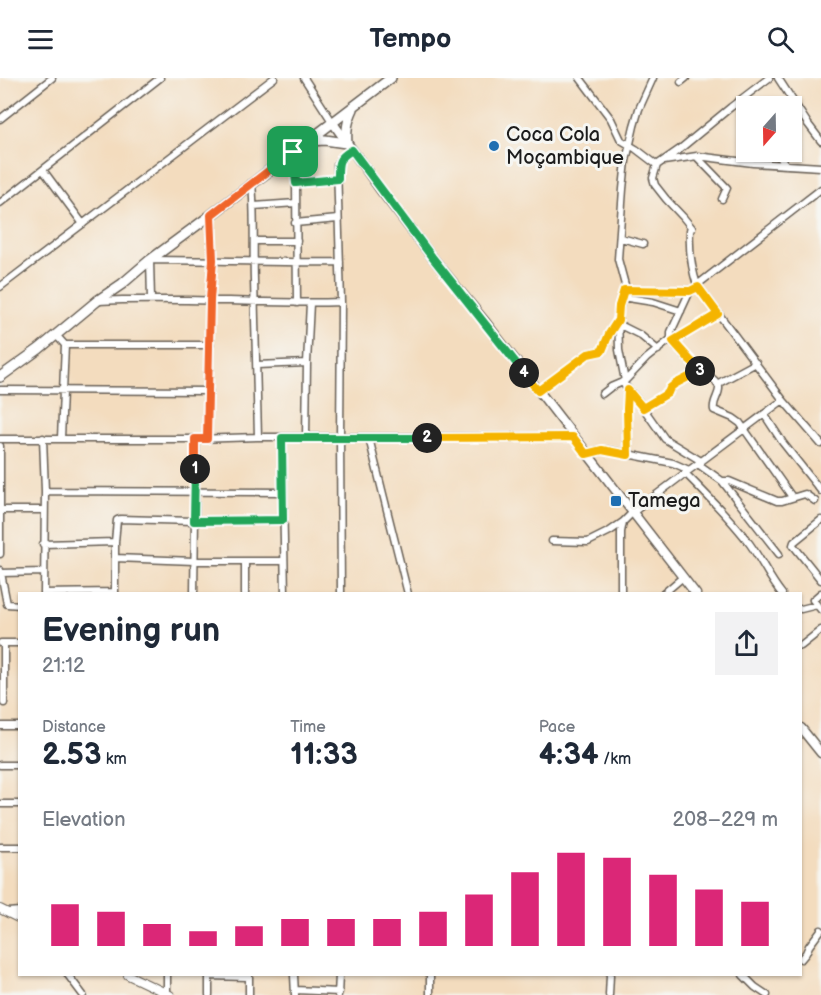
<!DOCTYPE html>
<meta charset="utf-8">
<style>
body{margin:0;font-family:"Balsamiq Sans",sans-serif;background:#f2f2f3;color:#1f2937;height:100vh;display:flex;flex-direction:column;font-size:22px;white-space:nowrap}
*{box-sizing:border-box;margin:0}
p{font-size:20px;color:#747a83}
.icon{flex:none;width:33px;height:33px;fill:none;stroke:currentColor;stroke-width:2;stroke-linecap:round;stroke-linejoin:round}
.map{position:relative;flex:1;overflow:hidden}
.side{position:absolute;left:18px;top:514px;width:784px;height:384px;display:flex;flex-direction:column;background:#fff;border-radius:0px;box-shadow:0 2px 4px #0004}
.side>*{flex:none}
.needle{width:39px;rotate:200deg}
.buttons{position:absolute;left:736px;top:18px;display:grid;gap:12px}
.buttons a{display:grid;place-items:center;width:66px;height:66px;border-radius:0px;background:#fff;box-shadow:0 2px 4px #0004;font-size:30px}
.pin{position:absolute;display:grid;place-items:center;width:51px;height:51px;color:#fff;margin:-26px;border-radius:12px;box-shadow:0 3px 9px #0006}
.km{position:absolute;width:30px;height:30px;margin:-15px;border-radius:50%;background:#222;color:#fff;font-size:16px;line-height:30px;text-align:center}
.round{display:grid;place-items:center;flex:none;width:63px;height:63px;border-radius:0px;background:#f2f2f3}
.summary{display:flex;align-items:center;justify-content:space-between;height:102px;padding:0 24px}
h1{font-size:33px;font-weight:600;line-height:45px}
.stats{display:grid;grid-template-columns:repeat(3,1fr);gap:9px;height:102px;padding:6px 24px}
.stats div{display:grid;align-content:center}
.stats b{font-size:30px;font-weight:600}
.stats small{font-size:16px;font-weight:400}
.stats p{font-size:16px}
.chart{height:168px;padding:12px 24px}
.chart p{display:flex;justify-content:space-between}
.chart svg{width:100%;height:108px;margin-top:6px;stroke:#db2777;stroke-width:6}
header{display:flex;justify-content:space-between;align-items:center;height:78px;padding:0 24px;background:#fff;font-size:27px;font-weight:600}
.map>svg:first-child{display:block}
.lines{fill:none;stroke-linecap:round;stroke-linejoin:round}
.minor-casing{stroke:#675f55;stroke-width:9}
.tertiary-casing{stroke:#675f55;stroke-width:10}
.secondary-casing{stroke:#675f55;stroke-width:11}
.primary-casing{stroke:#675f55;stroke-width:12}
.minor{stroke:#fff;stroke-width:6}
.tertiary{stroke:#fff;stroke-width:8}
.secondary{stroke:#fff;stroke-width:8}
.primary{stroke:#fff;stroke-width:9}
.split-1-casing{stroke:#fff;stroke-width:12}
.split-2-casing{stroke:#fff;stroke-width:12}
.split-3-casing{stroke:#fff;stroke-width:12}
.split-4-casing{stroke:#fff;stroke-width:12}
.split-5-casing{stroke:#fff;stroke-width:12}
.split-1{stroke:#f0652b;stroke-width:8}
.split-2{stroke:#22a559;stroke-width:8}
.split-3{stroke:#f5b400;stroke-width:8}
.split-4{stroke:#f5b400;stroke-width:8}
.split-5{stroke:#22a559;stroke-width:8}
.poi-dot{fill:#1f6fb2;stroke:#f6f6f2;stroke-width:2}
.labels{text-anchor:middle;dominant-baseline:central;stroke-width:6;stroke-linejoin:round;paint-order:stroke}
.poi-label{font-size:20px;fill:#1c1c1c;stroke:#f6f6f2;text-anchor:start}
</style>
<header><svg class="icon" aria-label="menu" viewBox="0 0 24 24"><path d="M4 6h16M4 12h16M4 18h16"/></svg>Tempo<svg class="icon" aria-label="search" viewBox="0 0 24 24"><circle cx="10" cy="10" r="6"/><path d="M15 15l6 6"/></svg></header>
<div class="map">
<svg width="821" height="917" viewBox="0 0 821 917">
<rect width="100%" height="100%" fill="#f6f6f2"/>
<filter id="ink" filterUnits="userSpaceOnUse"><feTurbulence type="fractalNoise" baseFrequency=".0167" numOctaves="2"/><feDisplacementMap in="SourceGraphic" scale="12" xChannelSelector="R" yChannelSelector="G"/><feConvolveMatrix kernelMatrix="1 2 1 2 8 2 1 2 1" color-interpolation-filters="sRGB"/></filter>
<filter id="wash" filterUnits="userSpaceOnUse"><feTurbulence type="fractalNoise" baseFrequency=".008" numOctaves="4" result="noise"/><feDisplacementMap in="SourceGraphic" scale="24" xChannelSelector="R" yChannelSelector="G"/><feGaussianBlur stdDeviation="1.35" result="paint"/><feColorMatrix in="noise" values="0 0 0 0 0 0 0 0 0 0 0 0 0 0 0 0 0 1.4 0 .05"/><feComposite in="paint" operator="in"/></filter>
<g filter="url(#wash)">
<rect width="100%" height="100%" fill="#f3dcbe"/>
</g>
<g filter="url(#ink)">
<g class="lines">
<defs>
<path id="minor" d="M304,0L333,45
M580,0L611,41L621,62L636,71L657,87
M778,0L808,46L821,63
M681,4L686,0
M737,24L747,36
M0,41L52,0
M293,74L296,105L297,225
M776,74L786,87
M697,79L727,110L722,121
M664,83L697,78L753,85L821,89
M43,92L83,146
M252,105C255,137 253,170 254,202C255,255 257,307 258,359
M296,105L337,101
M821,111L697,207L783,322L821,366
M0,125L160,0
M254,128L296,125
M295,145L338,141
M692,150L683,139L666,121L655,107L653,100L657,87L680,71L731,29L769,0
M690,152C689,171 691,189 697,207
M621,160L643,166
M254,163H297
M0,209L274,0
M624,212L676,213L693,212
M622,219L653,224L681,233
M151,221L150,182C213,182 276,185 340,184
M98,223C179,218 260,227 341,224
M618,246L640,257L658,272
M56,257L65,267L61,360
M671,261C681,272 690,284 702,293C707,296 717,302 719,309C720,317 712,323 714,332L733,340L740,345L792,419
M673,263L718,236
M65,267H210
M257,287L307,285
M625,303L619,272L618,236L625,207L618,181L623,111L626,83L634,48L639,31L653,0
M622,304L639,324L665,361L701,383
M717,306L756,285
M0,312L209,313
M628,312L627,331L628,377
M538,313L588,276L602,273L609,256L618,242
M602,316L611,309L625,303L647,280L671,261V254L690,213
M643,330L668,315L670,310L675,306L701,292
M764,336L783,365L821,413
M43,360L45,413L44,516
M282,360L285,516
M306,360L307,285L310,225
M369,360L408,516
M0,361H196L258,359H573
M207,361L210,222L213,182L211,137
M0,368V476
M587,376L596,373L607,372L673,385L689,392
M698,386L722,403L779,476
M685,395C706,416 728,438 746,461C760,478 768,499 782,516
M722,403H729L777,423H782L805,416L815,423
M45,413L283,414
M1,432H44
M821,442L794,464L793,467L821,502
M552,463L588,464L610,453L623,444
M43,466L115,464
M115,480L194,483H284
M245,484V516
M0,492L1,495L44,494
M1,495L7,526L20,527
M44,515L115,514
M821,515L813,522L821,532
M115,516V464L117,442L120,441L194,443L283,442
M194,516L196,361
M341,516L340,360L341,224L337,87L340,81L352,72
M621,516V454L623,444L632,435L783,322
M663,516L683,499
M801,531L817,527
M1,565H20
M4,565V625
M801,568L821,552
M0,648H20
M0,687H20
M0,726H20
M0,769H20
M8,834L20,833
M801,881L806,875L809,868L821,852
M68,897L83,917
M249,897V917
M294,897L295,917
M743,897L755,909L767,917
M209,898L249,899
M295,912L339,914
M167,916V897
M209,917V897
M338,917L339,897
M430,917V897
M609,917L610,897"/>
<path id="tertiary" d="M0,831L20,841
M128,897L170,917"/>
<path id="secondary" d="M333,45L382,114L432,179L487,246L696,516
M801,650L821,675"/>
<path id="primary" d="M310,63L325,62L346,65
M347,66C346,52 347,44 353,31
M0,299L39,271L97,223L122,206L150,182L211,137L391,0"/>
</defs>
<use href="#minor" class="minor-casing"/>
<use href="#tertiary" class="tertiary-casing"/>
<use href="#secondary" class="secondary-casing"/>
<use href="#primary" class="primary-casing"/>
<use href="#minor" class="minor"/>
<use href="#tertiary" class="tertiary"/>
<use href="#secondary" class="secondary"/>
<use href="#primary" class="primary"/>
</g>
</g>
<g class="lines" filter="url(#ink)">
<defs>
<path id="split-1" d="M195,391V361H207L210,222L213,182L211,137L293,74"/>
<path id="split-2" d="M195,391L194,443L283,442L282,360H427"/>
<path id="split-3" d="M427,360L573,359L586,376L602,372L628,377L627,331L628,312L643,330L668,315L670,310L675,306L700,293"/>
<path id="split-4" d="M524,295L538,313L588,276L602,273L609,256L618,242L619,228L624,212L690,213L698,209L718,236L673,263L690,282L701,292L700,293"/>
<path id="split-5" d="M293,74L296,105L338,101C338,84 337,81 352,72L432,179L524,295"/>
</defs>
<use href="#split-1" class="split-1-casing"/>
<use href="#split-2" class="split-2-casing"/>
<use href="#split-3" class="split-3-casing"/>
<use href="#split-4" class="split-4-casing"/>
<use href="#split-5" class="split-5-casing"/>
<use href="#split-1" class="split-1"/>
<use href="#split-2" class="split-2"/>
<use href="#split-3" class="split-3"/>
<use href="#split-4" class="split-4"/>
<use href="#split-5" class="split-5"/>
</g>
<g class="poi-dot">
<circle cx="494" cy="68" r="6"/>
<rect x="610" y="417" width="12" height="12" rx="3"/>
</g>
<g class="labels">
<g class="poi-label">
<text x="506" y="57">Coca Cola<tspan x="506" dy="23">Moçambique</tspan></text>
<text x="628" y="423">Tamega</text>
</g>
</g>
</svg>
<div class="buttons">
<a><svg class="needle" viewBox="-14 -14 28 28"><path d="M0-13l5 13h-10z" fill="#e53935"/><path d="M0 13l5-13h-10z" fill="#747a83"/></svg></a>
</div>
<div class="pin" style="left:293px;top:74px;background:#1e9e55"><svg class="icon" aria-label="arrive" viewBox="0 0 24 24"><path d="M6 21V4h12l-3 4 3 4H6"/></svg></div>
<b class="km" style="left:195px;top:391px">1</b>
<b class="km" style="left:427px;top:360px">2</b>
<b class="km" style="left:700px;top:293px">3</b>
<b class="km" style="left:524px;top:295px">4</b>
<section class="side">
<div class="summary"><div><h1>Evening run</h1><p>21:12</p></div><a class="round"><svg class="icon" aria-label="share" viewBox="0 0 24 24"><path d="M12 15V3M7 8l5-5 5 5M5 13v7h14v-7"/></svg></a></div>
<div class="stats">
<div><p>Distance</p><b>2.53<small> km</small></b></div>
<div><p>Time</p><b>11:33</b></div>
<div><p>Pace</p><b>4:34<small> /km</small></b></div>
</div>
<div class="chart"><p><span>Elevation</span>208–229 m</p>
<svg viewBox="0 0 160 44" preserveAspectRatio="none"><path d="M5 44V27M15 44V30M25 44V35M35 44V38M45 44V36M55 44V33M65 44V33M75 44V33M85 44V30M95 44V23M105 44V14M115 44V6M125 44V8M135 44V15M145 44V21M155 44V26"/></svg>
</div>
</section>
</div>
